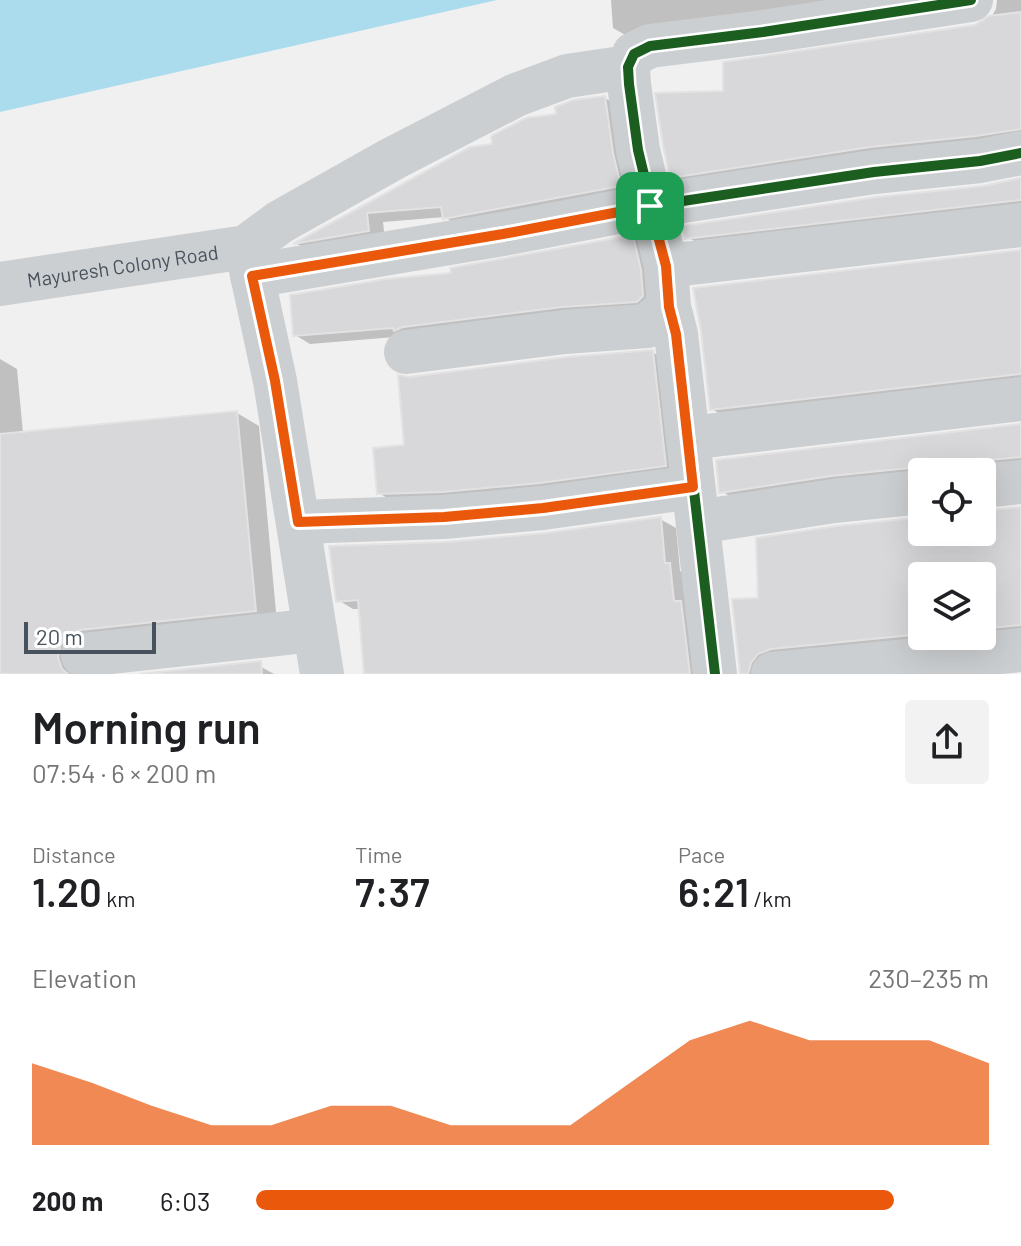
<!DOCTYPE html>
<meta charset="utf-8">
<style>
body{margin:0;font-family:Barlow,sans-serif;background:#f2f2f2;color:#202124;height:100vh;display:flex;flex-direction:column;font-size:30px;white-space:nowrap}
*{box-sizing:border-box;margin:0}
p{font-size:26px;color:#757577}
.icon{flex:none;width:44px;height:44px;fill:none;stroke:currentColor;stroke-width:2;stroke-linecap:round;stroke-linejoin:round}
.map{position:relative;height:674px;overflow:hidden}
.panel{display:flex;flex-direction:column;background:#fff;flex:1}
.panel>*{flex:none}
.buttons{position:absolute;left:908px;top:458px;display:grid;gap:16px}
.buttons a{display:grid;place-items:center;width:88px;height:88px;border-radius:8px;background:#fff;box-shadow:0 8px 32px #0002;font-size:40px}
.scale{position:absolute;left:24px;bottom:20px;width:132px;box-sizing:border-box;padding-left:8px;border:4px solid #47525d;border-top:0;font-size:22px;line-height:28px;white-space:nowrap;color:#47525d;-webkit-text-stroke:6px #fff;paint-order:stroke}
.pin{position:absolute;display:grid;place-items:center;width:68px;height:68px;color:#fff;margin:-34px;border-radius:16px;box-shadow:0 4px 12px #0006}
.round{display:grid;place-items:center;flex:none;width:84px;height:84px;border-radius:8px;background:#f2f2f2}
.head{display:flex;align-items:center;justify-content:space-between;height:136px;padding:0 32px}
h1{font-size:44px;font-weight:600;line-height:60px}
.stats{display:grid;grid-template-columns:repeat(3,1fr);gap:12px;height:136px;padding:8px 32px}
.stats div{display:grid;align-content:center}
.stats b{font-size:40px;font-weight:600}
.stats small{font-size:22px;font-weight:400}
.stats p{font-size:22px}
.chart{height:224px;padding:16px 32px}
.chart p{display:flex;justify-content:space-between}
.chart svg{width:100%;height:144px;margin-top:8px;fill:#ea580c;opacity:.7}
ul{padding:0 32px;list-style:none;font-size:26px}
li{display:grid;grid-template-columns:128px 96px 1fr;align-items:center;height:60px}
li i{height:20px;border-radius:10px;background:#ea580c}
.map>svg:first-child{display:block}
.water{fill:#aadced}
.shadow{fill:#0003;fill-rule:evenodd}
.building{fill:#d8d8da;stroke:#e2e2e3;stroke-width:2}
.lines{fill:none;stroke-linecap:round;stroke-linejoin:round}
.minor{stroke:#cccfd1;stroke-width:44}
.cycleway-casing{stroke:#fff;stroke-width:15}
.cycleway{stroke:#1b5e20;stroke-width:10}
.route-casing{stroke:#fff;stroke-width:16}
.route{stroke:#ea580c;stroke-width:10}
.labels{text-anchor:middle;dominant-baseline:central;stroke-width:8;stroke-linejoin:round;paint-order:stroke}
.street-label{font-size:20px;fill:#47525d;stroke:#fff}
</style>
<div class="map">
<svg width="1021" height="674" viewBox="0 0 1021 674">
<rect width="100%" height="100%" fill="#f1f0f0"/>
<path class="water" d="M0,0H497L0,112Z"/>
<path class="shadow" d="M611,0H875L629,37L613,28Z
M997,0H1021V139L688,185L672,176L725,93L976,26L989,21L996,9Z
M605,98L622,108L637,195L462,227L444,217L383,222L385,240L312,252L297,244L471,149L494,146L558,115Z
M1021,180V210L703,246L687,237Z
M632,237L648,246L658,305L407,336L310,344L295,335L453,275Z
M1021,252V384L727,418L712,409Z
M652,352L671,362L684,475L397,504L379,493L406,447L409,379Z
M0,359L17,369L23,433L237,413L259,426L277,623L81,674H0Z
M1021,426V467L982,472H922L737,500L721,491Z
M1021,509V634L766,674H741L760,600L922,519V532H982V512ZM922,576H982V636H922Z
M660,519L676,528L680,571L685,574L704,674H366L361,609H353L338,600L446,544L547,535Z
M256,664L274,674H159Z"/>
<path class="building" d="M1021,12V129L976,136L870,147L670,178L663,145L655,93L723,91V62L975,25L989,16Z
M605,96L613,153L621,186L443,219L441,207L367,213L369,231L293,244L470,147L492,144L491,136L526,118L556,114L555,107L573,100Z
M1021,178V200L685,239L682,226L877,197L983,186Z
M633,235L641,270L643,296L637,302L562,307L403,327L394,331L393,328L293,336L290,295L386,279L451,273L450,268Z
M1021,250V374L710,410L701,331L693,288Z
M653,350L666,466L540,483L442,492L377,494L373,448L404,445L398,375L409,377L567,357Z
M237,411L256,611L80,630L68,635L60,646L58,658L62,669L68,674H0V434Z
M1021,424V457L979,461L968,465L962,472H936L919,467L831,476L719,493L716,460Z
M1021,507V625L982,629V576H922V634L771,649L758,654L751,663L748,674H740L732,599L758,598L756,538L837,526L922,517V532H982V511Z
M661,517L665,563H670L674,601H681L690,674H364L358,600L336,602L329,546L446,542L546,533Z
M261,661L262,674H140Z"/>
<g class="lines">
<g class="minor">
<path d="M246,247L275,381L322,674"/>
<path d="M666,266L1021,225"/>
<path d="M252,276L503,234L650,206L874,172L980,161L1021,153"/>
<path id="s1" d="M0,284L246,247L280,222L392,159L516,95L567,76L628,67"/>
<path d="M406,352L565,332L647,326L669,307"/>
<path d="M689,438L1021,399"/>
<path d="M982,486L1021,482"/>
<path d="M298,522L444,517L543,508L693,487"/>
<path d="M698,522L834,501L922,492"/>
<path d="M83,655L315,630"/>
<path d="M715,674L676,334L669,307L666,266L638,150L629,84L628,67L634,54L650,46L763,32L971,0"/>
<path d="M773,674L1021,650"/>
</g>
<defs>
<path id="cycleway" d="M252,276L503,234L650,206L874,172L980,161L1021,153
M715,674L676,334L669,307L666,266L638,150L629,84L628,67L634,54L650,46L763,32L971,0"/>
</defs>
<use href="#cycleway" class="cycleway-casing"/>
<use href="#cycleway" class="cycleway"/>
</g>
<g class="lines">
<defs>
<path id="route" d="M650,206L666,266L669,307L676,334L693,487L543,508L444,517L298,522L275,381L252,276L503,234Z"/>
</defs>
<use href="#route" class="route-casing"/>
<use href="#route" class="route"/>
</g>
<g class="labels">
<g class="street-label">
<text stroke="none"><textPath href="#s1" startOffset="124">Mayuresh Colony Road</textPath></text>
</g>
</g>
</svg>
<div class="buttons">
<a><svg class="icon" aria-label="locate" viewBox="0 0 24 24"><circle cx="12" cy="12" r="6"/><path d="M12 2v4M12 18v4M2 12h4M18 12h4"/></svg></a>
<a><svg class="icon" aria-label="layers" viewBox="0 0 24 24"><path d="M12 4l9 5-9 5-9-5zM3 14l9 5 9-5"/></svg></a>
</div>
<div class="scale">20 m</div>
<div class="pin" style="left:650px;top:206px;background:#1e9e55"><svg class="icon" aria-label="arrive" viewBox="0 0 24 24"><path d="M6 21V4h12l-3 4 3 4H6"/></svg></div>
</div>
<section class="panel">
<div class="head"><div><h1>Morning run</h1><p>07:54 · 6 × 200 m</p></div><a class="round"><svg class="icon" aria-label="share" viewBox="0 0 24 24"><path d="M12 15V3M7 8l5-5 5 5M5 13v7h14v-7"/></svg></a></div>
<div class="stats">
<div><p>Distance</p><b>1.20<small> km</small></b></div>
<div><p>Time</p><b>7:37</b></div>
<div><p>Pace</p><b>6:21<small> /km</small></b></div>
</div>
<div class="chart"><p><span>Elevation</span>230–235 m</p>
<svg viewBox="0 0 160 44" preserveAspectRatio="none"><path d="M0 44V19L10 25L20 32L30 38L40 38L50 32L60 32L70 38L80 38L90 38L100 25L110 12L120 6L130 12L140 12L150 12L160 19V44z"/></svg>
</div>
<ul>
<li><b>200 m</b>6:03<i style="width:87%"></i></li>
</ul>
</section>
